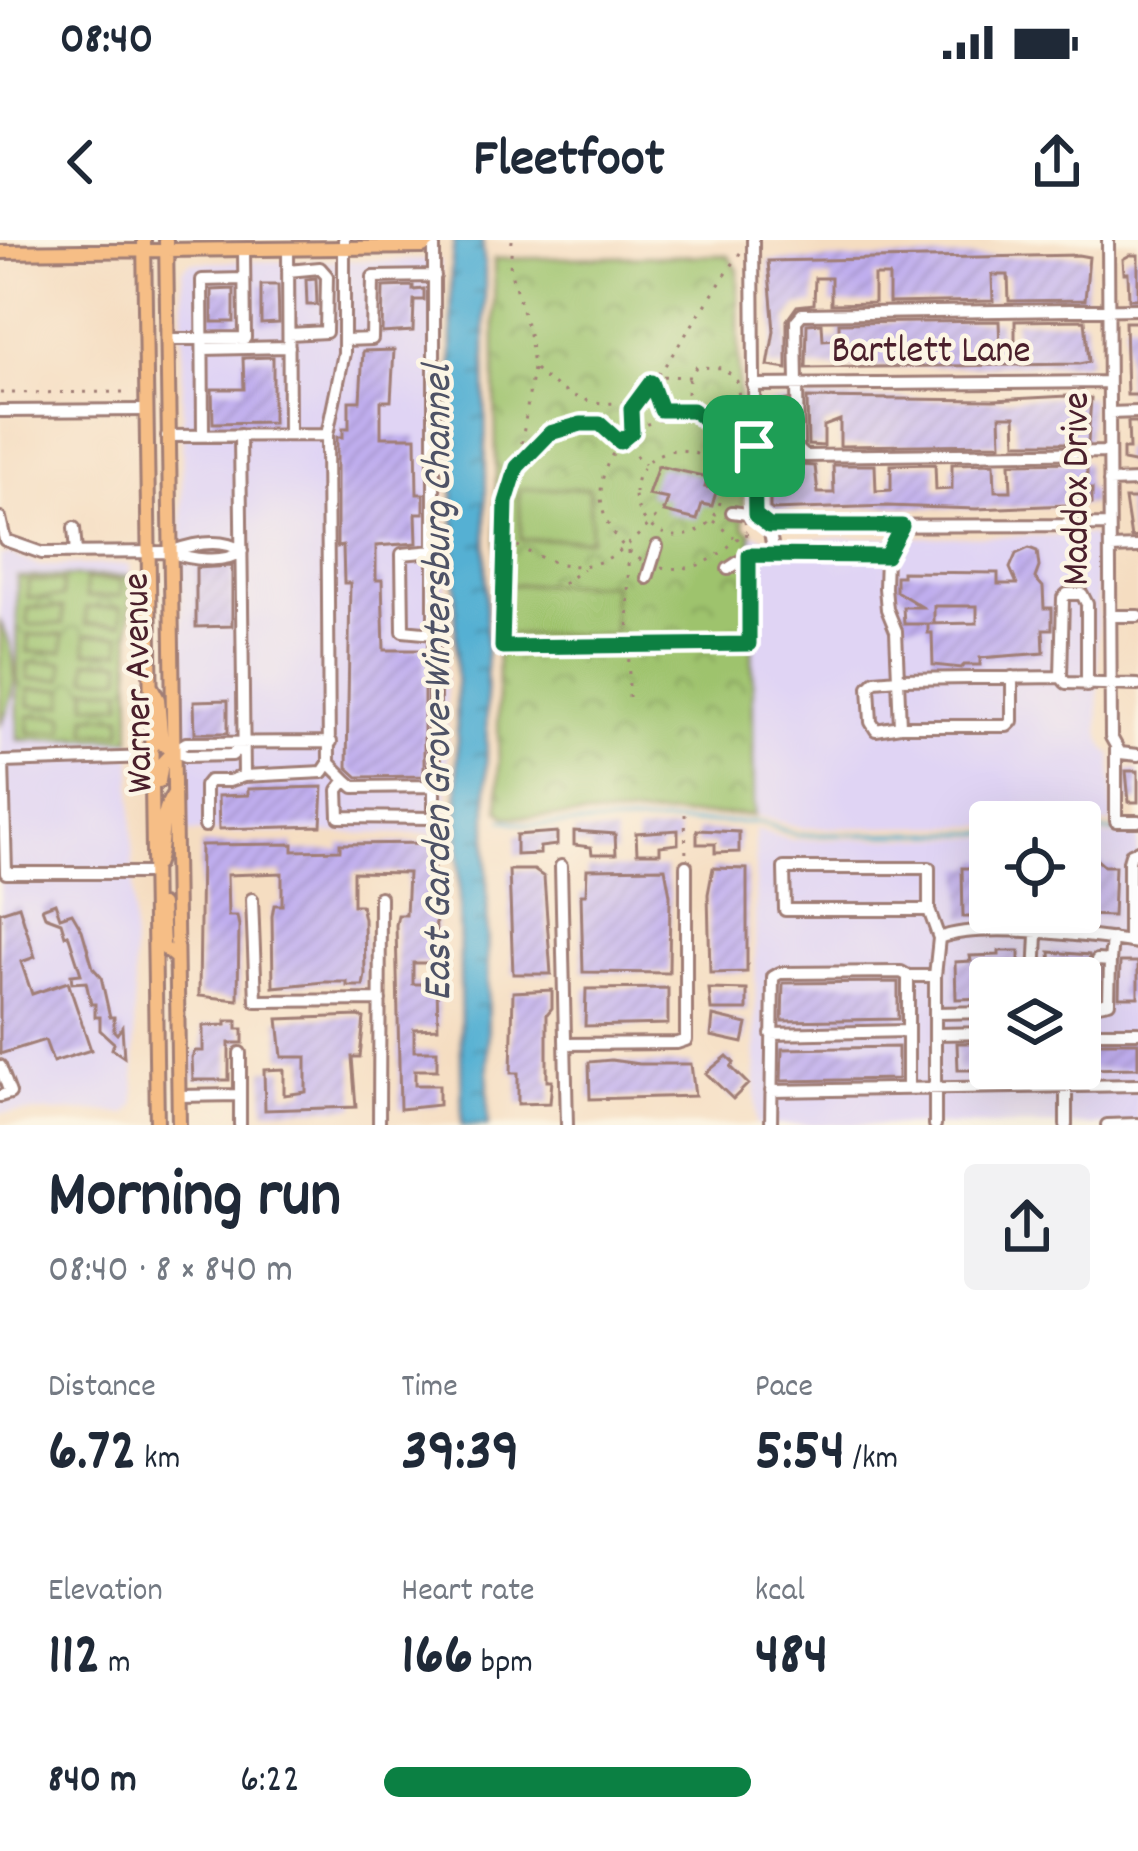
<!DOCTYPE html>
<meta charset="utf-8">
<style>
body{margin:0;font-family:Dekko,sans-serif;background:#f2f2f3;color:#1f2937;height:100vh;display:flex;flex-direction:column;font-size:45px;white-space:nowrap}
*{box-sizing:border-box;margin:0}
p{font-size:39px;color:#747a83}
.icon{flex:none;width:66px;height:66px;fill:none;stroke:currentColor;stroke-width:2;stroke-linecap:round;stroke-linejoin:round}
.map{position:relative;height:885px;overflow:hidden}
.side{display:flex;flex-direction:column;background:#fff;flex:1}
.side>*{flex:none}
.buttons{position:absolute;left:969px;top:561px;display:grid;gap:24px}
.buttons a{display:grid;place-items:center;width:132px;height:132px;border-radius:12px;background:#fff;box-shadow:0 12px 48px #0002;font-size:60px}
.pin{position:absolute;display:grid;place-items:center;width:102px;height:102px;color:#fff;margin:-51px;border-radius:24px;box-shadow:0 6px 18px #0006}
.round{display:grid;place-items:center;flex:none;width:126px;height:126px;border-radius:12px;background:#f2f2f3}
.summary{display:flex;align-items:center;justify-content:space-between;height:204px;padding:0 48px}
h1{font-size:66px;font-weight:800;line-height:90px}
.stats{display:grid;grid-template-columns:repeat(3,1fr);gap:18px;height:204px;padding:12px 48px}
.stats div{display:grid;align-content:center}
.stats b{font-size:60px;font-weight:800}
.stats small{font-size:33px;font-weight:400}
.stats p{font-size:33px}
ul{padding:0 48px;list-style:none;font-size:39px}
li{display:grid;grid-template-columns:192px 144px 1fr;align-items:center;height:90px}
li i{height:30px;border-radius:15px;background:#0b8043}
.status{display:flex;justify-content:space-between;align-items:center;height:84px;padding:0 60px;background:#fff;direction:ltr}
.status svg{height:33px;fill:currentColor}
header{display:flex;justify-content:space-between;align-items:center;height:156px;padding:0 48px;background:#fff;font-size:54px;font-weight:800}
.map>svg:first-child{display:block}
.built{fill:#e0d4f4;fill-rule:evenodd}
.park{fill:url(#park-crowns);stroke:#74714c;stroke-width:3}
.garden{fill:#9ec36d;stroke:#74714c;stroke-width:3}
.water{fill:url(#water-ripples);stroke:#50687f;stroke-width:3}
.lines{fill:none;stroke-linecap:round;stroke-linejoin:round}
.stream{stroke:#55b0d3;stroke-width:3}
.building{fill:url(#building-hatch)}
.minor-casing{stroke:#a07e76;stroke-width:16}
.major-casing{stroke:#a07e76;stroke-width:18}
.path{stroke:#a07e76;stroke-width:3;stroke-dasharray:3 9;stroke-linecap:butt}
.minor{stroke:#fff;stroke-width:10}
.major{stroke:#f6be86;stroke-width:12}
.route-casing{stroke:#fff;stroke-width:24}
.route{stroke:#0b8043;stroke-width:15}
.labels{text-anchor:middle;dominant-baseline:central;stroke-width:9;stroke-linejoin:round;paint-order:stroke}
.street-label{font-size:39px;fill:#4a1f2b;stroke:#fcf5e5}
.water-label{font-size:42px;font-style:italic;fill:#4e5266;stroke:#fcf5e5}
</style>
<div class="status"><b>08:40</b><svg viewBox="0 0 49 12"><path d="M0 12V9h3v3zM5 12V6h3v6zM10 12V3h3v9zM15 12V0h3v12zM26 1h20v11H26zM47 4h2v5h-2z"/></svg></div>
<header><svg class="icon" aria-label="back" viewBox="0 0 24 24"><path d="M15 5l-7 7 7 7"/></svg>Fleetfoot<svg class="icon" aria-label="share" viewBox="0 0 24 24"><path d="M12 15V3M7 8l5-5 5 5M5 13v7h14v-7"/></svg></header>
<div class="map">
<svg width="1138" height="885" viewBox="0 0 1138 885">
<defs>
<pattern id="park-crowns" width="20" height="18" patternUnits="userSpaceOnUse" patternTransform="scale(3)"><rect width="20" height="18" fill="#9ec36d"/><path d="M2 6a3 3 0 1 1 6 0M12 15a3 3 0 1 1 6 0" fill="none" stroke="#839e5a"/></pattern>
<pattern id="water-ripples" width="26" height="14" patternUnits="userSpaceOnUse" patternTransform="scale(3)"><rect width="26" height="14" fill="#55b0d3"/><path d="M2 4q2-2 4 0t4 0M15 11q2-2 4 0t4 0" fill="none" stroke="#488fab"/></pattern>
<pattern id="building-hatch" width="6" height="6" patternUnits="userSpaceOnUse" patternTransform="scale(3)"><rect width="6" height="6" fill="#c0aeee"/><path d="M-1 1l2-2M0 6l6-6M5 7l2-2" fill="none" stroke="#a695cc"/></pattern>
</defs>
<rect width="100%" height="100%" fill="#fcf5e5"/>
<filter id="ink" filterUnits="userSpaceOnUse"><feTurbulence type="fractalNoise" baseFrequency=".00833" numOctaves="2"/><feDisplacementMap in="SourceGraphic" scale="24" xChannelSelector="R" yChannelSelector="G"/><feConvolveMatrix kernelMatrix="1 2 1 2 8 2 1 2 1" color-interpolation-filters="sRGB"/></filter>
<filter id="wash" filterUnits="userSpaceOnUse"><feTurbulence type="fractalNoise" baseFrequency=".004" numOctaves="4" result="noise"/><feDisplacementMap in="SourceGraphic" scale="48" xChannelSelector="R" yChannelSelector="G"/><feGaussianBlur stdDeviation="2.7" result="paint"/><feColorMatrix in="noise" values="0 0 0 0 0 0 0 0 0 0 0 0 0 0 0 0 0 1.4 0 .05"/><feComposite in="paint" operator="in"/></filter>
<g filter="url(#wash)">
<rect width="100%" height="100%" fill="#f5ddc1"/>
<path class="built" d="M441,20L448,594L181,592L183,30L190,22Z
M751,292L766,299L1090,295L1096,299L1099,491L1104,507L1112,515V584L990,582V586L804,588L754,575Z
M10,314L40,326L130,324L135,865L126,875L103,871L0,873V315Z
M755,589L791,600L990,597V672H1080V596L1138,595V885H756ZM990,738H1080V828H990Z"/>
<path class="park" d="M728,15L738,30L739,189L742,193L744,288L751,292L754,575L507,577L499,569L494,19Z
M130,336L131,499L18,500L17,337Z"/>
<path class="garden" d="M589,248L591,299L521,300L519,249Z
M86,340H121V356L86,357Z
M63,341V357L28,358V341Z
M613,344L614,394L504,395V345Z
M121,367L122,384H86V368Z
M28,368H63V384L28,385Z
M0,382C19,414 20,452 0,484Z
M28,395H63V411L28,412Z
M86,395H121V411L86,412Z
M87,421H122V437L87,438Z
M63,422V439H28V423Z
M87,448H122V464L87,465Z
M29,449H64V465L29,466Z
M29,476H64V492L29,493Z
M87,476H122V492L87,493Z"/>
<path class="water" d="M454,0H482L485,30L488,885H462L451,32Z"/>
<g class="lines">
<path class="stream" d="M503,580L529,585L760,582L798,595L990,593
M1080,592L1138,591"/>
</g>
<g id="blocks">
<path class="building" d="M1078,15L1089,17L1085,60L1009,61L1008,35H992L993,61L889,63V36H874V63L831,64V38H815L814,64L797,66L787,80V129L768,126L774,91L768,21Z
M1130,15H1138V59H1129L1128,33H1124L1123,19Z
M316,38L317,65H307L306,39Z
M261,45H278L279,83L261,84Z
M413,46V50L424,49V60H414L413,91L382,93L383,47Z
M234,49V82H212V50Z
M1085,80L1089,122L1079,124L806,128L807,84L822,83L823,100L839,99V83L999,81L1000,108H1015V81Z
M1125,82H1138V155H1127Z
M394,110L391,161H381V197H416L417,254H424V273H416L417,303L376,306V340H382L384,410H424V536L358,537L347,527L350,343H344L343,306L337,307V197H343V188H349V161H360L363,111Z
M273,117V182L213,183L212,149H244L243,118Z
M1067,156L1091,158L1088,203H1016L1015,176H1000L1001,204L840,206V180L824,186V206L808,205L807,158L994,160Z
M788,160L789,211L801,225L815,226L818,253H834L833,225H875L876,251L891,250V225L935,224L936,250L952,249V224L994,223L995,251H1011L1010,223L1087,222V249H1092V264L976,269L887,266L773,270L770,268V253H773L776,233L775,197L769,163Z
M1128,182H1138V224L1123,221V209H1129Z
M658,226L708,237L705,247L717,249L712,266L702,264L697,280L664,272L668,259L648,255Z
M1125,259H1138V297L1131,298Z
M1029,308L1037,311L1039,327L1035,338L1043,347L1044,368H1052V389H1043L1044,413L980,418V425H964L961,428L933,425L932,393H928V384L977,383V366H934V384H904L903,367H922L896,351V336H902V332L998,333V344H1017L1010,328L1016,314Z
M232,326V386L196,387V328Z
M228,460V493H195L194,461Z
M1126,531H1138V562H1129Z
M323,547L321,586L219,589L218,556L248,555V549Z
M678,590V604L660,606V613H637L636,593Z
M697,590L739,592V612L715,613V604H697Z
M574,591L615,594L616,614H592L591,607L574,605Z
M557,592V605L540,607V614L516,615V595Z
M433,603L437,723H413V744H437L438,788L414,789V811H437V830H415V845H439V865L400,869L396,685L398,675H406L408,633L353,632V665H361L364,679L365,735L363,746H347V742H324L273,747L272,676L274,665H282V633L227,635L228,676H237L239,686L238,760L199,756L201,605L293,604V611L340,610V604Z
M1080,619H1096L1104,626H1115L1113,676L1080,675Z
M981,620H990V677H963L962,628H973Z
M665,628L670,655L669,733L583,732L581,654H586L587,629Z
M713,628L747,629V732L710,733L708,654Z
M509,630H534L544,637L551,734H513Z
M55,663L60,677L72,673L82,690L93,728L101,737L110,777H114V791L117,794L122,787L124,817L112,809L114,803L100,790V777H95V764H91L86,742L72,743L71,735L81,734L68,694L65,695L61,682L45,676L42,668Z
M19,666L35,717L21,722L32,754L68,742L91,810L53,822L45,800L0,814V672Z
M999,711H1019V726H1026L1025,738H990V758L956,759L955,722L971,721L970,716L999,715Z
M1050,712L1089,715L1092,730H1100L1099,754L1080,757V738H1045V726H1051Z
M1120,722H1138V757H1119Z
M898,742V779L782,781L783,743Z
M668,748V784L585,786L586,749Z
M709,749L747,750V770H711Z
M552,750V768L547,774V841H552L550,863L518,864V833H511L513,752Z
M359,776L364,778L360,817H352L356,867L265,870L264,830L284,829V855L306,852V817H282L278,779Z
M713,776L747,784L743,803L711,796Z
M226,781H237V789H243V803H229V840H193L192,817L195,811H203V786L226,785Z
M1080,802H1138V828L1080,829Z
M957,803H990V830H958Z
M898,807V839L781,841L782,809Z
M727,816L734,823L731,827L748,844L733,859L706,833Z
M611,820L639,824H691L695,856L590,859L589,822Z"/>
</g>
</g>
<g filter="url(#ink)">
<use href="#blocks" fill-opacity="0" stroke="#a07e76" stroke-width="3"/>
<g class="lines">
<defs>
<path id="minor" d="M344,0V113L327,195L329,523L346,540L338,550L339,577L434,578V0
M753,0L755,275L769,286
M1108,0L1111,497L1120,513L1138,515
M288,9L289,195
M288,31L320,28L327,36L326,92L289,94
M167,99L245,98L244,10
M344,100L372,99L373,37L435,36
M203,109L289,107
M753,145L1108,142
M0,171L145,170
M1109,173L1138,172
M240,195L244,536L323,532L329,523
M167,196L327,195
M203,196L202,40L244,39
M711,202L754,206
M1109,212L805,216L798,209L796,81L802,74L1138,69
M1109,242L1138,241
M732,272L755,275
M0,278L5,300L42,313L169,312C190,319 223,325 242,311
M769,286L1109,285
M769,286L774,316H886
M74,288L76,313
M1110,308L1138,307
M170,312C192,304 221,297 242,311
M728,329L749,315L774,316
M647,338L657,306
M1110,376H1138
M434,394L403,391L402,314L434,311
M1012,437V481L1007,486H900L898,439L1061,437L1066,443L1138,445
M1061,437L1063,358L1067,354H1082L1087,364V446
M900,486L876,490L871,482L869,447L875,441L898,439L896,391L887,369L885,348L886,316L902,286
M1116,509V581H1138
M173,511L186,503L331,502
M173,511L186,516L232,515L243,505
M150,517L3,522L6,633H152
M346,540L354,547L434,546
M205,586V546L209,541H229L244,536
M561,626L567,885
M252,659L256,761L380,760
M929,670V628H784L785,670H929L939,698
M1129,702V621L1131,614L1138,611
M1097,720L1110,721L1112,699
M908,736V848
M1035,738L1038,672
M1088,766L1109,762L1110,721
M935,773L990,772
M1080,792H1138
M771,794L908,791
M936,794L990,793
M565,804L677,803L686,800V626
M240,813V855
M0,826L10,853L0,856
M1066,828V885
M771,851L1138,845
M178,856L240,855V885
M379,885L380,657
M771,885L773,737L780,733L901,732L908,736H935
M935,885V736L939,698C983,681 1090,696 1138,703
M1107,885L1138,884"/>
<path id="major" d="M144,0L157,885
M166,0L179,885
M0,12L423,7L431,0
M152,448L158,459L162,504L173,511L162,523L159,541
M156,625C166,601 157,578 173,555
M161,665L163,707L176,718"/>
</defs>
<use href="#minor" class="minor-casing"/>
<use href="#major" class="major-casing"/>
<path class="path" d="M512,0L510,29L529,94L533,128L522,202L506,262L502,407L749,404V329
M535,129C561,156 597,170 635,160L664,127L742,10
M689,139L686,160L691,169
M651,144L661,170H692L712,179L730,172L739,158L737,141L724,128L696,127L690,137L659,136
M0,153L131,152
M631,192L629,182L634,162
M716,194L727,177
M635 253a43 43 0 1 1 86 0a43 43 0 1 1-86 0Z
M518,226C543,197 561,183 600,183L645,224
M714,281L734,297
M745,281L748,307
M508,298C520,310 535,315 551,321C604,339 630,303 665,268
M628,311L629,458
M641,320C549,261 632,134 727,193
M661,327C701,334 719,315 746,291
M563,344L583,329
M685,574L686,619"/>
<use href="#minor" class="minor"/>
<use href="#major" class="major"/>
</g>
</g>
<g class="lines" filter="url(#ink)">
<defs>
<path id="route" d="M651,142L661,170H692L742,205L754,206L755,275L769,286H902L886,316L749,315V404L502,407L506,262L517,227L550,193L581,184H600L620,202L632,192L631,169Z"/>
</defs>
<use href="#route" class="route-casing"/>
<use href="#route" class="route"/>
</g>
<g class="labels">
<g class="street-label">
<text x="931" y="113">Bartlett Lane</text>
<text transform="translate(1079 249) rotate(-90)">Maddox Drive</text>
<text transform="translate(141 443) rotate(-91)">Warner Avenue</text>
</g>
<g class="water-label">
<text transform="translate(441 443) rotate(-90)">East Garden Grove-Wintersburg Channel</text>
</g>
</g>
</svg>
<div class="buttons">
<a><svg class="icon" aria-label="locate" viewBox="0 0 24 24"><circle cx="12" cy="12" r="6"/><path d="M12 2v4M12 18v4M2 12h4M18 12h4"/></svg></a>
<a><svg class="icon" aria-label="layers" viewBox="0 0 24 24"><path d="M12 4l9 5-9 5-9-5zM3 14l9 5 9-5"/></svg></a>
</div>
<div class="pin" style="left:754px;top:206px;background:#1e9e55"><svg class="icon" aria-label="arrive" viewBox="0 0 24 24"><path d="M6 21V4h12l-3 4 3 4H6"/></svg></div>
</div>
<section class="side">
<div class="summary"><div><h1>Morning run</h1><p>08:40 · 8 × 840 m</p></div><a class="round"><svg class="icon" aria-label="share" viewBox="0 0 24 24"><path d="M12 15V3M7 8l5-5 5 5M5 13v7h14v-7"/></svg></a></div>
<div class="stats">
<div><p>Distance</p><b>6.72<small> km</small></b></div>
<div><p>Time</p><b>39:39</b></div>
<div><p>Pace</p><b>5:54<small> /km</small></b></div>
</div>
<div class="stats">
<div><p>Elevation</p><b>112<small> m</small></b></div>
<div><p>Heart rate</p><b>166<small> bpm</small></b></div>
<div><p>kcal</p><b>484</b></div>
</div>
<ul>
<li><b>840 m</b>6:22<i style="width:52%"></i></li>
</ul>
</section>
